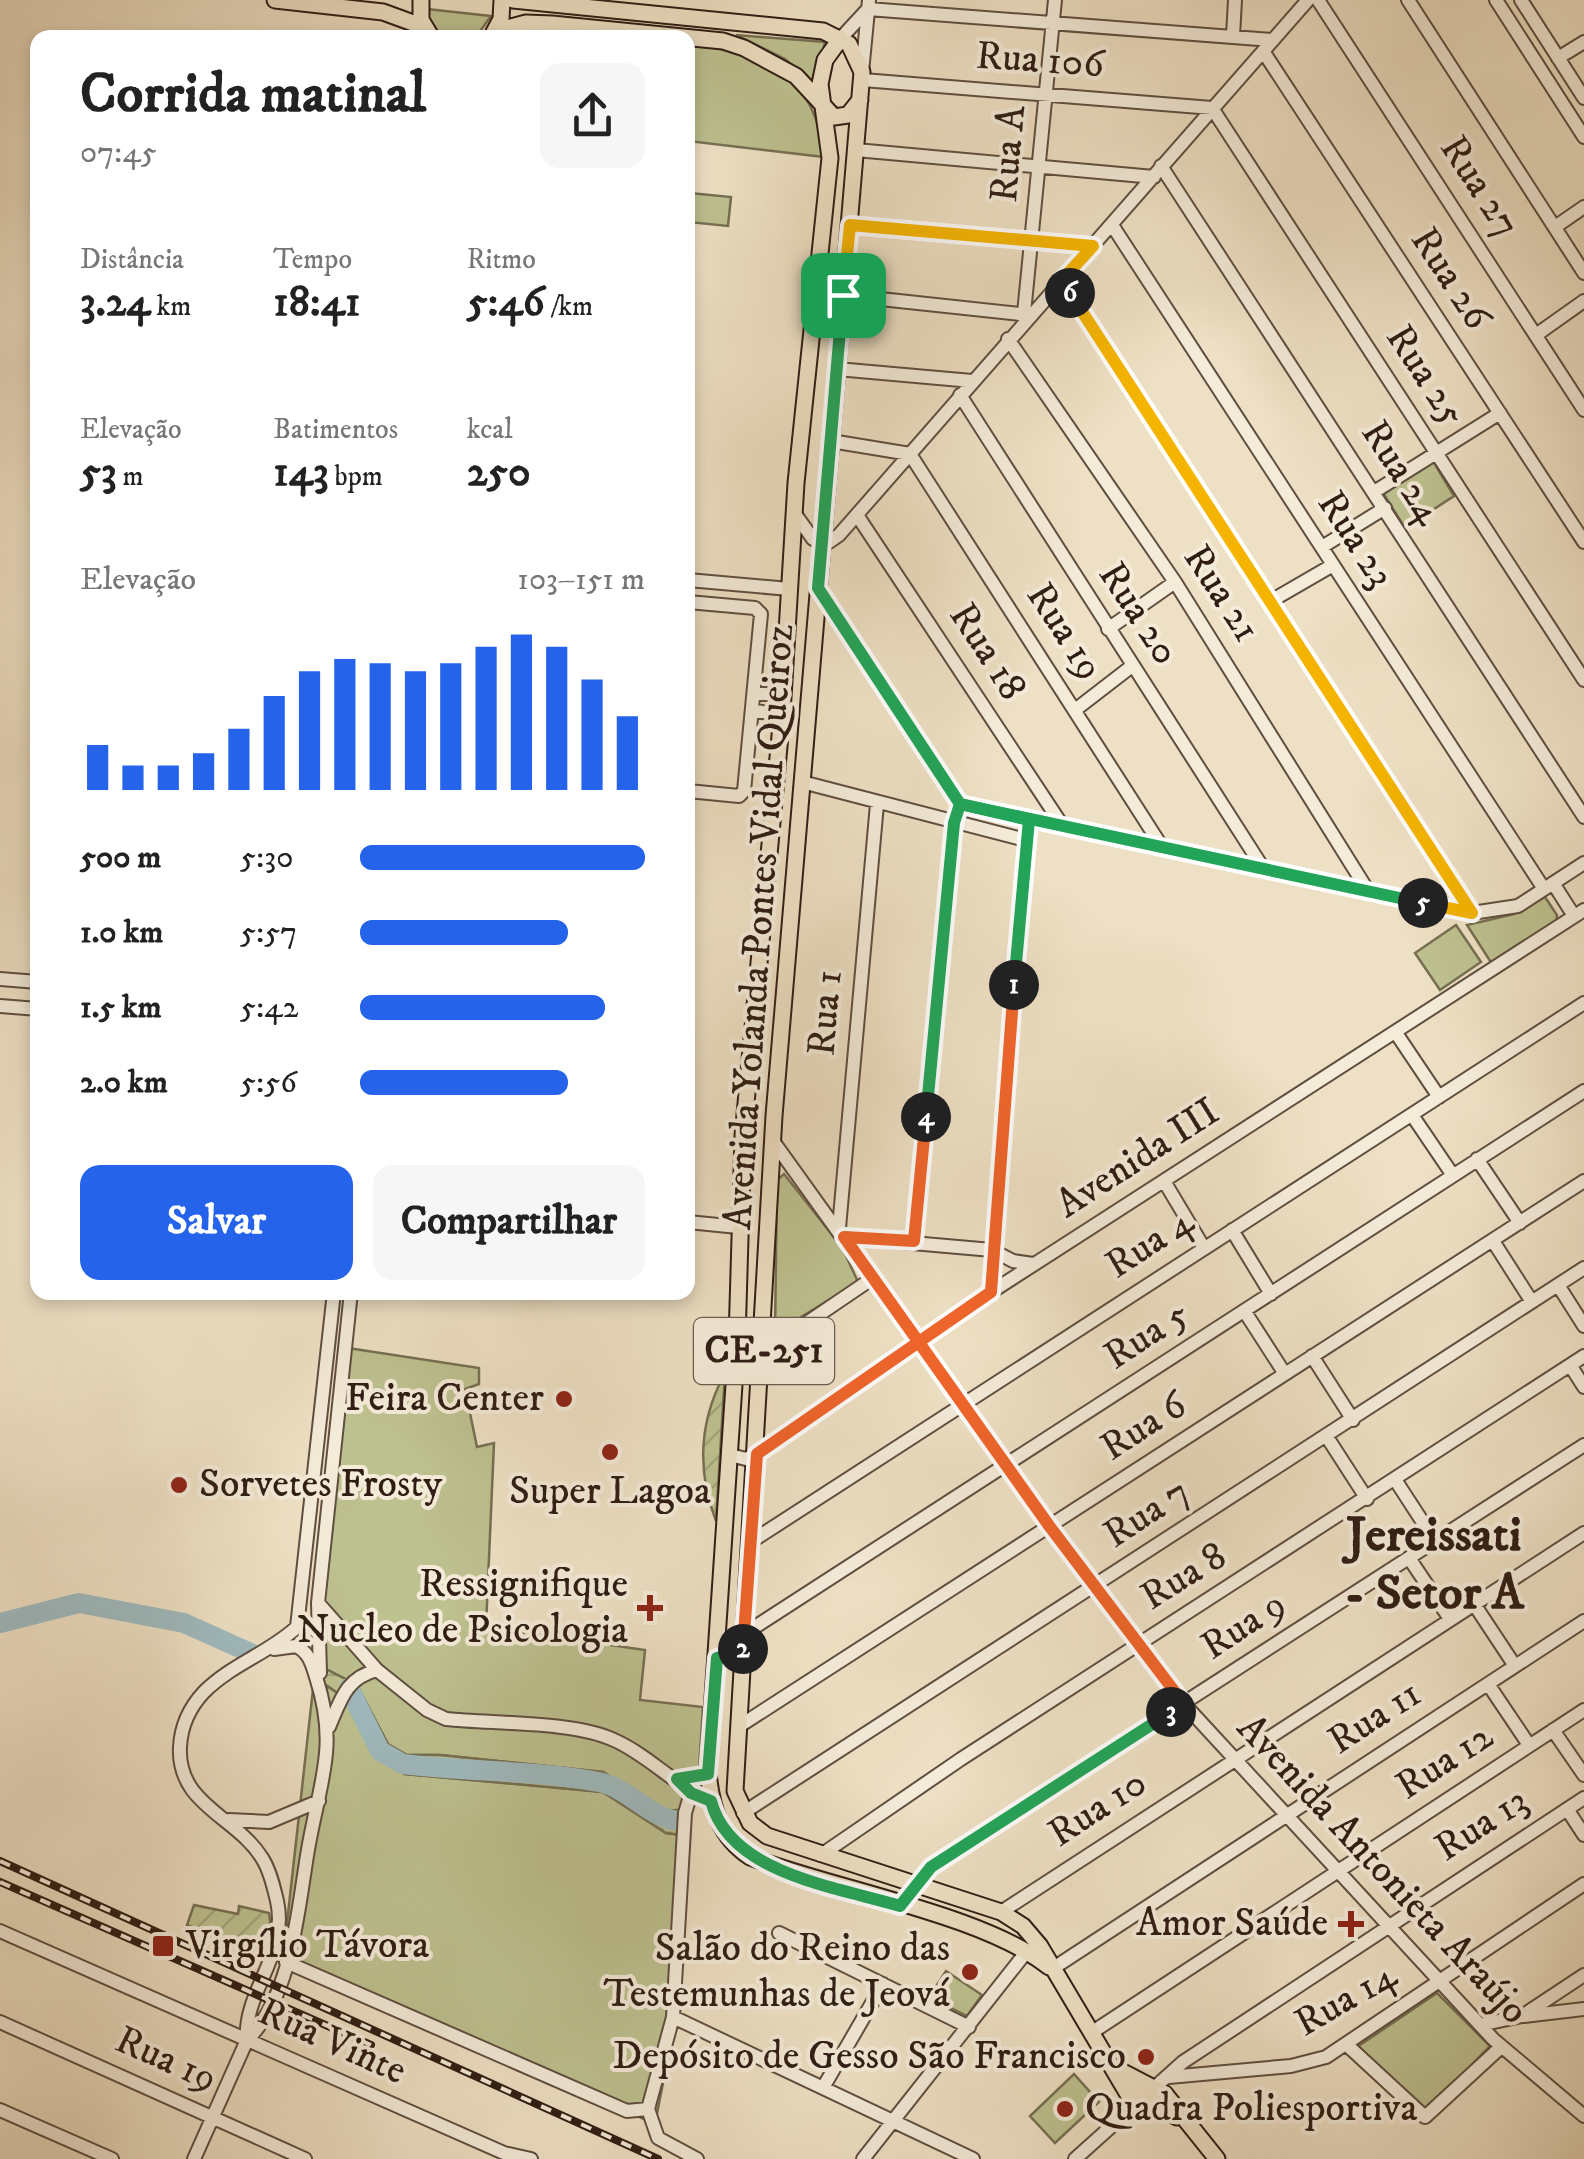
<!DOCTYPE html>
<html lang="pt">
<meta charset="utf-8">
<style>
body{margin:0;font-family:"IM FELL DW Pica",serif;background:#f6f6f6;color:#222;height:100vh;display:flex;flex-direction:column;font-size:38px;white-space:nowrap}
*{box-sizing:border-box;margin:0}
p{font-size:32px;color:#767676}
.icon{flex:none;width:55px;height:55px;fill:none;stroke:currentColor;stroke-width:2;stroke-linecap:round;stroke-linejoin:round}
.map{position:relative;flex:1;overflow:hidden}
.sheet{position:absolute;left:30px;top:30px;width:665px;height:1270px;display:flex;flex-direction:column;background:#fff;border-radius:20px;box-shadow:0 5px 15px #0003}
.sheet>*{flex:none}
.pin{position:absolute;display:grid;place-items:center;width:85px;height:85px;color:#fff;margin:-42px;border-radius:20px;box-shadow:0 5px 15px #0006}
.km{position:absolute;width:50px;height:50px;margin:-25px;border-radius:50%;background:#222;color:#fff;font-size:28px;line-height:50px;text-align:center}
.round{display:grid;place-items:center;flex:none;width:105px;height:105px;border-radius:20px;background:#f6f6f6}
.head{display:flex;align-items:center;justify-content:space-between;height:170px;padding:0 50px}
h1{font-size:55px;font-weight:700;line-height:75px}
.metrics{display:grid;grid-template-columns:repeat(3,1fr);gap:15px;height:170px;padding:10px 50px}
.metrics div{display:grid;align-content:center}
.metrics b{font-size:42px;font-weight:700}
.metrics small{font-size:28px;font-weight:400}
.metrics p{font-size:28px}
.chart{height:280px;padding:20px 50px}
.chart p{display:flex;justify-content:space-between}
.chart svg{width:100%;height:180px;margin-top:10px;stroke:#2563eb;stroke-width:6}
.primary-button{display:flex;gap:20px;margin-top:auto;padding:20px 50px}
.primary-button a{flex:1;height:115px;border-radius:20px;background:#2563eb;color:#fff;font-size:40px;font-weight:700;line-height:115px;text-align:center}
.primary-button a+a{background:#f6f6f6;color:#222}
ul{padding:0 50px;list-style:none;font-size:32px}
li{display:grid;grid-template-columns:160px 120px 1fr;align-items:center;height:75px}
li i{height:25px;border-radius:12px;background:#2563eb}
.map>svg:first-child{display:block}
.green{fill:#bec190;stroke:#766f52;stroke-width:2.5}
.wetland{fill:url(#wetland-marsh);stroke:#766f52;stroke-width:2.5}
.garden{fill:url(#garden-furrows);stroke:#766f52;stroke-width:2.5}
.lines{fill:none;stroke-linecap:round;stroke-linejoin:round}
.river{stroke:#9fbabf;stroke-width:20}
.minor-casing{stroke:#5f4e40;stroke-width:16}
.major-casing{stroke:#2f1d14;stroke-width:19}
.minor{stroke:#f4ebd9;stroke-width:12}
.major{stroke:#eee0c4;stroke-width:15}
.rail-casing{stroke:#2f1d14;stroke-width:8}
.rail{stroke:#f4ebd9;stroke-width:4;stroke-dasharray:11;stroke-linecap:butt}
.split-1-casing{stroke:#fff;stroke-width:20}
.split-2-casing{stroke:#fff;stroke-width:20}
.split-3-casing{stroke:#fff;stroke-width:20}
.split-4-casing{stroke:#fff;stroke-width:20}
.split-5-casing{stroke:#fff;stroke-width:20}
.split-6-casing{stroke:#fff;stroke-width:20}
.split-7-casing{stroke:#fff;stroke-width:20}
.split-1{stroke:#22a559;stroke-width:12}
.split-2{stroke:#f0652b;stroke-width:12}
.split-3{stroke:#22a559;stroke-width:12}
.split-4{stroke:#f0652b;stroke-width:12}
.split-5{stroke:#22a559;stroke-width:12}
.split-6{stroke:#f5b400;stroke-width:12}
.split-7{stroke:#f5b400;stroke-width:12}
.poi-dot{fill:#8f2418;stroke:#f4ebd9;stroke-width:4}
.labels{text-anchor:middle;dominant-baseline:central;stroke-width:8;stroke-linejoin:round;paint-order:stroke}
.shield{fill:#f4ebd9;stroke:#6a5b4f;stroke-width:2.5}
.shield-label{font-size:38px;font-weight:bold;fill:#2f1d14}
.street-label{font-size:40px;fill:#2f1d14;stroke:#f4ebd9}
.poi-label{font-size:40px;fill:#2f1d14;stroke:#f4ebd9;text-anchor:end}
.district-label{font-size:50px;font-weight:bold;fill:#2f1d14;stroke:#f4ebd9}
</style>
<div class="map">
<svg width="1584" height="2159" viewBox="0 0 1584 2159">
<defs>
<pattern id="wetland-marsh" width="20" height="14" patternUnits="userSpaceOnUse" patternTransform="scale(2.5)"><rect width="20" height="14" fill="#bec190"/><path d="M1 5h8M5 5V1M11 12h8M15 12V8" fill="none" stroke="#a4a57b"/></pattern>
<pattern id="garden-furrows" width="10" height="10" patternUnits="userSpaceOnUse" patternTransform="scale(2.5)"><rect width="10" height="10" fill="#bec190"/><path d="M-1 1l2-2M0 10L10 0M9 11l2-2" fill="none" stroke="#a4a57b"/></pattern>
</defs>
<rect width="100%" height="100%" fill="#eee0c4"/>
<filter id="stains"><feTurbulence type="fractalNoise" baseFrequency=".002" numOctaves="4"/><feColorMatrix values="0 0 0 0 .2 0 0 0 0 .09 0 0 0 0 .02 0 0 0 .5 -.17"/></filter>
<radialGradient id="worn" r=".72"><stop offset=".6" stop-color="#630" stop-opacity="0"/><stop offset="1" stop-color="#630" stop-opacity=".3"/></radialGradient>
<path class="green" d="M427,9L491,16L476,37H441L428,22Z
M736,35L825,42L814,84L785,59Z
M688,44C764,53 816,73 824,157L688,141Z
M690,193L731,197L728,226L688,222Z
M1433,461L1454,496L1405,528L1383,493Z
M1545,897L1557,915L1556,923L1492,964L1467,925L1514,914Z
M1456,925L1481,962L1440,990L1415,953Z
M784,1174L842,1247L858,1282L775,1333L777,1180Z
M348,1348L479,1368V1384L465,1389L477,1447L494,1443L486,1627L645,1650L640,1700L703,1707L698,1784L688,1791L689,1809L666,1811L603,1772L440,1755H407L388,1745L357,1685L316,1664Z
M314,1680L347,1697L373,1750L405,1774L603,1792L666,1833L690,1836L676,2016L655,2124L283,1959Z
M946,1971L982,1995L967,2016L929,1997Z
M1437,1993L1490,2046L1427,2111L1357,2047Z
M1074,2074L1099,2102L1055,2143L1030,2116Z"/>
<path class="wetland" d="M316,1664L357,1685L388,1744L407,1755H440L603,1772L666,1811L689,1809L690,1836L666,1833L603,1792L405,1774C359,1754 363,1695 314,1680Z"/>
<path class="garden" d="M725,1373L716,1521C696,1469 699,1421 725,1373Z
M194,1905L238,1914L239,1906L269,1913L272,1936L263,1957L187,1925Z"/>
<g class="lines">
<path class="river" d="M0,1623L79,1603L184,1623L253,1654
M349,1688L380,1751L403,1764C467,1772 534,1770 599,1782C630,1788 651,1821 682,1821"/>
<defs>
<path id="minor" d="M1318,0L1584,410
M1408,0L1584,273
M1496,0L1584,137
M1521,0L1584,98
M868,9L1272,40
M1233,36L1235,0
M841,38L866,11
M1263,51L1584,542
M1558,58L1584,42
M862,72L869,0
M863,80L1212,108L1584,680
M856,150L1154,177
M1161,166L1584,817
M850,225L1093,246
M1112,225L1544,889
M1555,227L1584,207
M1062,280L1472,913
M843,295L1029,315
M1024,313L1055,0
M1536,335L1584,301
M1008,339L1175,582L1368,891
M837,369L972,381
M960,395L1263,868
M831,441L910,454L1162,847
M1374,492L1500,413
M795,514L813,539L829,542L839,535L1308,0
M857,515L1062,825
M1322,547L1385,508
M688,580L789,589
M818,588L960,804
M688,602L755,608L761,614L744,791L739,796L688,791
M1269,602L1333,565
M1108,629L1175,582
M754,693L783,696
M1075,710L1132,666
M753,711L782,714
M802,782L1026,840
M960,804L1472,913L1518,906L1584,863
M1553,883L1574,916
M0,979L38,982
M0,1006L38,1009
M1396,1033L1439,1097
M1412,1115L1452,1174
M773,1141L1050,1527L1184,1704L1493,2039L1584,2116
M1477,1159L1520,1223
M1164,1181L1204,1248
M688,1222L738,1227
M839,1228L877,804
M1232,1230L1271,1294
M844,1237L992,1250L1013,1261L1033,1264
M915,1241L954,823L960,804
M1493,1241L1532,1302
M1558,1285L1584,1326
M991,1292L1029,820
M1245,1312L1285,1374
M764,1352L873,1278
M1312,1356L1353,1420
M1570,1365L1584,1387
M1327,1437L1367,1499
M730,1455L746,1459L757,1454L957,1314L1584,910
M1396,1481L1435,1541
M752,1541L1584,1003
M1409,1558L1450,1619
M319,1604L377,1670
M1474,1604L1515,1666
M744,1634L1584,1091
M320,1673L318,1603L351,1292
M1488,1684L1529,1745
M329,1727C341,1699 346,1678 377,1670L427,1710L446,1719C493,1724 574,1721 614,1740C650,1756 676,1787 711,1801
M738,1727L1584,1181
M1553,1730L1584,1775
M691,1793L685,1813L673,2017L648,2109L658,2138L697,2159
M1567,1809L1584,1835
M743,1813L1584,1268
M229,1820L269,1822L319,1801
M821,1855L961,1759L1584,1356
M901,1906L931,1867L954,1851L1584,1445
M1001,1912L1584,1533
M0,1931L504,2153L531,2159
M779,1933L969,2027
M286,1962L627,2111L648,2109
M1052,1969L1584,1621
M1524,2016L1584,2009
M673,2017L973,2159
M0,2022L305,2159
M1480,2025L1522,2016L1584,1975
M1091,2033L1584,1710
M247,2040C243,1992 289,1954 277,1901C274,1888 270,1870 262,1858C236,1816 177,1805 180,1747C181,1726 190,1707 204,1692C232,1664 269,1653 297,1627L334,1292
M1347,2045L1425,2117L1501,2047
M1169,2077L1291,2066L1326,2057L1584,1884
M824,2086L883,1984
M0,2110L112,2159
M194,2159L247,2040C294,1994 298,1904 309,1844C321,1778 338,1745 316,1677C312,1664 309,1652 296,1646L274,1649
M863,2159L1027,1951
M1075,2159L1183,2062L1584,1798"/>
<path id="major" d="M275,0L383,12L424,27
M421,0V20L432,38
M513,0L823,31L849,44L862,72L774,1116L735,1791L750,1823L767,1836L1001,1912L1023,1926L1040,1946L1135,2106
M496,31L526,23L552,24L723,41L744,48L796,76L834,117L848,115L860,100
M493,34L501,19L502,0
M841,38L825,60L820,84L830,158L796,483L782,714L743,1136L737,1340L708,1773C712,1809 719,1836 750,1857C833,1889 985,1915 1049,1967
M1115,2068L1165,2094L1217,2159
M1124,2085L1177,2117"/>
</defs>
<use href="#minor" class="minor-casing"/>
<use href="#major" class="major-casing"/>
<use href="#minor" class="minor"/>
<use href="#major" class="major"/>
<defs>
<path id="rail" d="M0,1861L658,2159
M0,1882L371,2045"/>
</defs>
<use href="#rail" class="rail-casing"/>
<use href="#rail" class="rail"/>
</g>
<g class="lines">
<defs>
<path id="split-1" d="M843,295L818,588L960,804L1029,820L1014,985"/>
<path id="split-2" d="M743,1649L757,1454L991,1292L1014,985"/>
<path id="split-3" d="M743,1649L742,1659L730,1654L717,1658L708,1774L677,1779L691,1793L711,1801C730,1874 837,1887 900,1906L931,1867L1171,1712"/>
<path id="split-4" d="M926,1117L914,1241L844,1237L1050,1527L1184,1704L1171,1712"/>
<path id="split-5" d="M926,1117L954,823L960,804L1423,903"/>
<path id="split-6" d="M1070,293L1472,913L1423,903"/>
<path id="split-7" d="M843,295L850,225L1093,246L1062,280L1070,293"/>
</defs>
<use href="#split-1" class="split-1-casing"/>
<use href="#split-2" class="split-2-casing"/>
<use href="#split-3" class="split-3-casing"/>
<use href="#split-4" class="split-4-casing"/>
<use href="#split-5" class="split-5-casing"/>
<use href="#split-6" class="split-6-casing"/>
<use href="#split-7" class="split-7-casing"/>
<use href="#split-1" class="split-1"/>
<use href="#split-2" class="split-2"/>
<use href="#split-3" class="split-3"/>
<use href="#split-4" class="split-4"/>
<use href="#split-5" class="split-5"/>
<use href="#split-6" class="split-6"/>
<use href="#split-7" class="split-7"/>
</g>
<g class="poi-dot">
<circle cx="564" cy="1399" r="10"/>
<circle cx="610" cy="1452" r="10"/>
<circle cx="179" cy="1485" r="10"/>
<path d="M645 1593h10v10h10v10h-10v10h-10v-10h-10v-10h10z"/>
<path d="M1346 1909h10v10h10v10h-10v10h-10v-10h-10v-10h10z"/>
<rect x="151" y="1934" width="24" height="24" rx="5"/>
<circle cx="970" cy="1972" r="10"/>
<circle cx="1146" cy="2057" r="10"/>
<circle cx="1065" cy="2109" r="10"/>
</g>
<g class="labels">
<rect class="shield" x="694" y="1318" width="140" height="66" rx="8"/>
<g class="shield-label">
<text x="764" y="1351">CE-251</text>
</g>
<g class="street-label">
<text transform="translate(1040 61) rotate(4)">Rua 106</text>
<text transform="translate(1009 154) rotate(-85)">Rua A</text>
<text transform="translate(1479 187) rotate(57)">Rua 27</text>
<text transform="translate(1450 279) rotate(57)">Rua 26</text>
<text transform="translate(1425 376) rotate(57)">Rua 25</text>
<text transform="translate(1401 473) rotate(57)">Rua 24</text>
<text transform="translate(1355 540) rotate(57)">Rua 23</text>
<text transform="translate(1221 594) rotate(57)">Rua 21</text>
<text transform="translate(1138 614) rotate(57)">Rua 20</text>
<text transform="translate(1064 632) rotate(57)">Rua 19</text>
<text transform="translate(987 652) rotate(57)">Rua 18</text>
<text transform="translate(760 927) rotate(-86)">Avenida Yolanda Pontes Vidal Queiroz</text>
<text transform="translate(826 1013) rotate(-85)">Rua 1</text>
<text transform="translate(1138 1159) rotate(-33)">Avenida III</text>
<text transform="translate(1150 1244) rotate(-33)">Rua 4</text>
<text transform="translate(1147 1336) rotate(-33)">Rua 5</text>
<text transform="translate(1144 1427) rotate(-33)">Rua 6</text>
<text transform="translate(1147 1514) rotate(-33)">Rua 7</text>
<text transform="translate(1184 1577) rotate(-32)">Rua 8</text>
<text transform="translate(1244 1626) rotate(-33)">Rua 9</text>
<text transform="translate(1375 1718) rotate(-33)">Rua 11</text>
<text transform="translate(1445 1762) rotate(-33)">Rua 12</text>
<text transform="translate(1098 1809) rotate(-33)">Rua 10</text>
<text transform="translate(1482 1825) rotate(-33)">Rua 13</text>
<text transform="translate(1382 1870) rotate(47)">Avenida Antonieta Araújo</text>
<text transform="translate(1346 2000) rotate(-30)">Rua 14</text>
<text transform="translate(332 2042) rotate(24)">Rua Vinte</text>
<text transform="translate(166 2060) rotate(24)">Rua 19</text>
</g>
<g class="poi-label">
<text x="544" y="1399">Feira Center</text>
<text x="199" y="1485" text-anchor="start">Sorvetes Frosty</text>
<text x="610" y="1492" text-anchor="middle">Super Lagoa</text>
<text x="628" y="1585">Ressignifique<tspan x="628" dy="46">Nucleo de Psicologia</tspan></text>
<text x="1328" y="1924">Amor Saúde</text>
<text x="186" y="1946" text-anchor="start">Virgílio Távora</text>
<text x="950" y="1949">Salão do Reino das<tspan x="950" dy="46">Testemunhas de Jeová</tspan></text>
<text x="1126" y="2057">Depósito de Gesso São Francisco</text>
<text x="1085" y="2109" text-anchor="start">Quadra Poliesportiva</text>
</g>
<g class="district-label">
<text x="1434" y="1535">Jereissati<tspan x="1434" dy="58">- Setor A</tspan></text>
</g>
</g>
<rect width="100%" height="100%" filter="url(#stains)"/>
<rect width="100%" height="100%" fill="url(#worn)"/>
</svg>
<div class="pin" style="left:843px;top:295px;background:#1e9e55"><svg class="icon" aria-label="arrive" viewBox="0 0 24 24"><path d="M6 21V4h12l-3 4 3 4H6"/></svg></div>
<b class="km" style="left:1014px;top:985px">1</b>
<b class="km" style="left:743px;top:1649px">2</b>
<b class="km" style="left:1171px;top:1712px">3</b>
<b class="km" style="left:926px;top:1117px">4</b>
<b class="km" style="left:1423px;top:903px">5</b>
<b class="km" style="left:1070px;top:293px">6</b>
<section class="sheet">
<div class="head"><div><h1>Corrida matinal</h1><p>07:45</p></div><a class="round"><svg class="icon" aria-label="share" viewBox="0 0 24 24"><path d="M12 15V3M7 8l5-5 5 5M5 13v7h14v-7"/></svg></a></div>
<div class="metrics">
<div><p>Distância</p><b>3.24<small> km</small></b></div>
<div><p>Tempo</p><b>18:41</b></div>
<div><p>Ritmo</p><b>5:46<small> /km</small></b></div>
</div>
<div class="metrics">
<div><p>Elevação</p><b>53<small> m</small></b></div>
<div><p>Batimentos</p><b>143<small> bpm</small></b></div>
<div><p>kcal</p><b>250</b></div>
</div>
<div class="chart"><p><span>Elevação</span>103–151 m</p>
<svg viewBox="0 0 160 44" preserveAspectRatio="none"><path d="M5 44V33M15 44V38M25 44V38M35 44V35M45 44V29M55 44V21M65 44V15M75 44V12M85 44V13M95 44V15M105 44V13M115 44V9M125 44V6M135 44V9M145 44V17M155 44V26"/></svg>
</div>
<ul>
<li><b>500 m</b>5:30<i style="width:100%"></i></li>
<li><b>1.0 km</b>5:57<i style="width:73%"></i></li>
<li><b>1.5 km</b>5:42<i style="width:86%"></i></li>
<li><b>2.0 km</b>5:56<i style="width:73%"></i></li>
</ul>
<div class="primary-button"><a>Salvar</a><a>Compartilhar</a></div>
</section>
</div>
